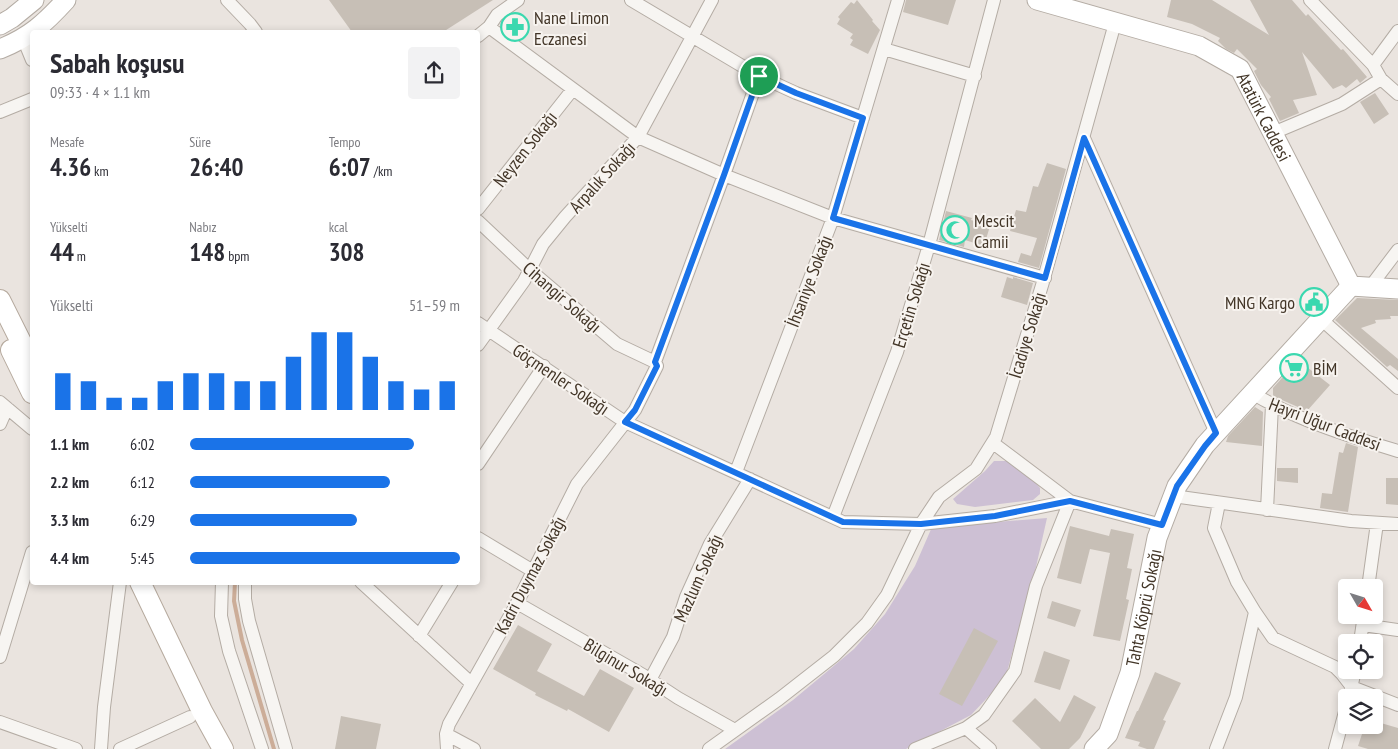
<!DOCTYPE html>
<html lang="tr">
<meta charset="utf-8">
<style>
body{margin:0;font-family:"PT Sans Narrow",sans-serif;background:#f2f2f3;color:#2b2b33;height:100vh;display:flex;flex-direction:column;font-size:19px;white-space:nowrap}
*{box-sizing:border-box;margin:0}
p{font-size:16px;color:#7c7c81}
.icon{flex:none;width:28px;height:28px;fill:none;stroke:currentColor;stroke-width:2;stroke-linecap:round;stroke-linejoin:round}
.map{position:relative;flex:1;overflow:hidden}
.panel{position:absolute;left:30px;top:30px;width:450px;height:555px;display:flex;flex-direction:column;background:#fff;border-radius:5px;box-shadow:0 2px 8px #0003}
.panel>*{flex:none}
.needle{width:32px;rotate:129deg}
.tools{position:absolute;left:1338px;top:579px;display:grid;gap:10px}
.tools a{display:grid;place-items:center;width:45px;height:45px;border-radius:5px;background:#fff;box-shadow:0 2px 8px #0003;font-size:25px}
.pin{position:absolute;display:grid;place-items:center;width:42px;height:42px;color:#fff;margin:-21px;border:2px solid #fff;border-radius:50%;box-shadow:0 1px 5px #0007}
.round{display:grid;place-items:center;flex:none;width:52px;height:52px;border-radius:5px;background:#f2f2f3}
.head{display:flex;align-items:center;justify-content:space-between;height:85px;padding:0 20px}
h1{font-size:28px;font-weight:800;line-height:38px}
.metrics{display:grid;grid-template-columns:repeat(3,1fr);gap:8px;height:85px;padding:5px 20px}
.metrics div{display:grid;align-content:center}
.metrics b{font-size:25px;font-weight:800}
.metrics small{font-size:14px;font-weight:400}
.metrics p{font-size:14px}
.chart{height:140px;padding:10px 20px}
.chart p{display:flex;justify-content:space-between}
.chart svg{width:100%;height:90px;margin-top:5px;stroke:#1a73e8;stroke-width:6}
ul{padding:0 20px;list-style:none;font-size:16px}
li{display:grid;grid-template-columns:80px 60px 1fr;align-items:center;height:38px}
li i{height:12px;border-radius:6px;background:#1a73e8}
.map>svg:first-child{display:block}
.green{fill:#cdc0d4}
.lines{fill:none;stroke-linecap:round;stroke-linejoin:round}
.stream{stroke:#ccad98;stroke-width:4}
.building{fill:#c7bfb6}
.street-casing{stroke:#b4aca4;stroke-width:14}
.secondary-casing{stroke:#b4aca4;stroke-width:21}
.primary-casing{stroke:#b6aa9e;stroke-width:22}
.street{stroke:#f7f5f2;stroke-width:12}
.secondary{stroke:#fff;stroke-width:19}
.primary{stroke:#fff;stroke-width:20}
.route-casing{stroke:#fff;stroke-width:10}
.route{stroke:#1a73e8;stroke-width:6}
.labels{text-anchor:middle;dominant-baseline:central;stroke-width:4;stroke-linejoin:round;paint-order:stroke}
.poi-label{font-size:18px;fill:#423527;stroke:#f7f3ef;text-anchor:start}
.street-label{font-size:18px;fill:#423527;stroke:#f7f3ef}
</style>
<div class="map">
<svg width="1398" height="749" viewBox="0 0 1398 749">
<rect width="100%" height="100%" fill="#eae4df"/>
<path class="green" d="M994,461H1007L1034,481L1040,488V494L1033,500L975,507L957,504L953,499L985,471Z
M1047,518L1036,567L1005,679L971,715L906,749H725L793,700L854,649L885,614L915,566L932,527Z"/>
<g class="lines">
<path class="stream" d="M235,582L234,601L242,640L274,749"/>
</g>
<path class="building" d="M329,0H493L443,32H352Z
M857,0L873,20L872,21L880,30L868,54L850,45L853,40L850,38L853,34L837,24L840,19L838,17L851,2L854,4Z
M906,0H956L948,25L903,12Z
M1171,0H1212L1269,35L1250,0H1292L1306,16L1308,14L1341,50L1343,49L1367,77L1360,83L1357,79L1346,88L1342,85L1333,89L1302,52L1317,95L1293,100L1299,113L1280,121L1269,99L1271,97L1261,85L1254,71L1257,69L1237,49L1234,53L1226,49L1218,41L1220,38L1192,24L1167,17Z
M1375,93L1389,114L1374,124L1360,102Z
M1047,163L1066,169L1039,268L1018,262L1021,253L1031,256L1037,238L1010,231L1016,210L1026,212L1033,186L1038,187Z
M946,211L972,218L971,220L990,226L984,246L965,240L964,247L939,240Z
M1007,277L1013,279V277L1033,283L1027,305L1001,297Z
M1357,298L1398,300V316H1390L1391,319L1375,320L1376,323L1361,328L1398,359V371L1390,365L1387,367L1335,320Z
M1298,360L1330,385L1307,411L1273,396V388Z
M1255,407L1263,412L1262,446L1226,442L1228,436Z
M1346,443L1358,447L1348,512L1320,508L1322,493L1332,494L1339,452L1343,453Z
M1277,468H1298V483L1277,481Z
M1386,478H1398V505L1386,504Z
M1070,526L1109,536L1111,529L1134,534L1127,568L1132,569L1126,599L1129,600L1120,641L1093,636L1110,553L1090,549L1081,584L1057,578Z
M1052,601L1081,610L1075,627L1047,618Z
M518,625L552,644L537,671L584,696L600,669L634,688L609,732L568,709L567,711L535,695L536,693L493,669Z
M974,628L998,641L962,706L939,694Z
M1044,651L1070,660L1060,690L1034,682Z
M1155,672L1181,683L1163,720L1166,721L1154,749H1147L1138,746L1140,742L1125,738L1137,711H1138Z
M1074,695L1096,707L1080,738L1069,749H1041L1012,721L1035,698L1060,722Z
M341,716L381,724L376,749H335Z
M1374,721L1398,728V749H1368L1358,746L1365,725H1374Z"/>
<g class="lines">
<defs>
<path id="street" d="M227,0L250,24L256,32
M631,0L759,76L796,93L863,118
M489,27L638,137L724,175L833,218L1045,278
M478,36L489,27L497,15L518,0
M23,38L32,60
M884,49L975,76
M1373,65L1398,31
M1381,79L1398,94
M0,112L32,99
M1273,133L1342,104L1381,79L1373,65L1310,0
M1084,138L1216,433
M478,209L573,89
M478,221L530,270L617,344L655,362
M1370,287L1398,250
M1321,319L1398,388
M478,323L625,422L843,522L921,524L995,516L1070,501L1162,525
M478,345L524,281L543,244L565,217L638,137L712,0
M1252,393C1297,420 1348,436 1398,451
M0,402L32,429
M0,424L7,408
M993,443L1070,501
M478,464L544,366
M736,472L833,218L898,0
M1173,496L1351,521L1398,524
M1219,503L1214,528L1237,582L1255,612L1273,638L1335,667L1342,674L1352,687L1398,705
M1267,510L1272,405
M833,517L897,352L929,245L994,0
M478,538L533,571
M222,582L221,616L229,651L262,749
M245,582V599L249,621L286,749
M361,582L471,683
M1368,588L1377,523
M517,603L643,675L678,698L735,730
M1363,625L1398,630
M419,636L452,582
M1360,642L1364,615
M0,657L32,552
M650,680L673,637L686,597L710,544L750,479
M1349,698L1355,670
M0,722L76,749
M966,728L990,749
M446,734L474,749
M101,749L104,707L120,582
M120,749L190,717
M447,749L446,734L449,724L517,603L577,484L635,410L657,366L655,362L724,175L759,76
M709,749L779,699L834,656L867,623L887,595L921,524L939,497L976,469L996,437L1043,282L1115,23
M915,749L966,728L984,715L1015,671L1036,586L1070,501
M1216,749L1236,697L1255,612
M1335,749L1346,708"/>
<g id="secondary">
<path id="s1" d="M1037,0L1199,46L1240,69L1351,286L1398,289"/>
<path d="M0,25L12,18L34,0"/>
<path d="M0,49C30,37 45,23 66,0"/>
<path id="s2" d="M1094,749L1108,734L1130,673L1157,538L1177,486L1205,445L1351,286"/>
</g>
<path id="primary" d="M0,300L32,364
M11,350L32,393
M140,582L202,711L223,749"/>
</defs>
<use href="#street" class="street-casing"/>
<use href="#secondary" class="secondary-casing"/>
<use href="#primary" class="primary-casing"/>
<use href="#street" class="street"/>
<use href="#secondary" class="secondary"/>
<use href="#primary" class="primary"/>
</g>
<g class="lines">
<defs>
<path id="route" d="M759,76L796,93L863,118L833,218L1045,278L1084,138L1216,433L1205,446L1177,486L1162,525L1070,501L995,516L921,524L843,522L625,422L635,410L657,366L655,362L724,175Z"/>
</defs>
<use href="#route" class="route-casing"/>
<use href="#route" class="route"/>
</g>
<defs>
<symbol id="pharmacy-ring" viewBox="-11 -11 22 22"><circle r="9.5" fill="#f7f3ef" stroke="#3bd8af" stroke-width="1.5"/><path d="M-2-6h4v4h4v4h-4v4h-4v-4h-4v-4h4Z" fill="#3bd8af"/></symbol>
<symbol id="mosque-ring" viewBox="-11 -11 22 22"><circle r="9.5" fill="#f7f3ef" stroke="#3bd8af" stroke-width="1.5"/><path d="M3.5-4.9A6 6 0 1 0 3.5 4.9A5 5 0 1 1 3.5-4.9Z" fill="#3bd8af"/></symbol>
<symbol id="civic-ring" viewBox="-11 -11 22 22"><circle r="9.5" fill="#f7f3ef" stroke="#3bd8af" stroke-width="1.5"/><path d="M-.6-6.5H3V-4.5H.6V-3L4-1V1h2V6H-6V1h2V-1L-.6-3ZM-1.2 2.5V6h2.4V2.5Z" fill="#3bd8af"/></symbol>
<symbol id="supermarket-ring" viewBox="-11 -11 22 22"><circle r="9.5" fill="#f7f3ef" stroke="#3bd8af" stroke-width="1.5"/><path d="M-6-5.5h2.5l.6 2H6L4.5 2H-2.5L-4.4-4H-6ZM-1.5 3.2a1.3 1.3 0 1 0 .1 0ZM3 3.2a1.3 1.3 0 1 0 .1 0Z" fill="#3bd8af"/></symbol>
</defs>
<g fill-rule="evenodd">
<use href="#pharmacy-ring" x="499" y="11" width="32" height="32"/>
<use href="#mosque-ring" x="939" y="214" width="32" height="32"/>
<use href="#civic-ring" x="1298" y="286" width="32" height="32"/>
<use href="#supermarket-ring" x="1278" y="352" width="32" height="32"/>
</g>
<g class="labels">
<g class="poi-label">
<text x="534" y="17">Nane Limon<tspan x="534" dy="21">Eczanesi</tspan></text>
<text x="974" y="220">Mescit<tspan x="974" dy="21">Camii</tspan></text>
<text x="1295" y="302" text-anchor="end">MNG Kargo</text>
<text x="1313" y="368">BİM</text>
</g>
<g class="street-label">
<text stroke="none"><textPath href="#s1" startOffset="269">Atatürk Caddesi</textPath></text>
<text transform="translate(525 149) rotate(-52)">Neyzen Sokağı</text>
<text transform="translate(602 177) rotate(-48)">Arpalık Sokağı</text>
<text transform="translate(809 281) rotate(-69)">İhsaniye Sokağı</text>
<text transform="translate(562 297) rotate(41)">Cihangir Sokağı</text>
<text transform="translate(911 305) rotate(-73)">Erçetin Sokağı</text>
<text transform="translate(1027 335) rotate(-73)">İcadiye Sokağı</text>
<text transform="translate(561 379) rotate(34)">Göçmenler Sokağı</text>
<text transform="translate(1325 424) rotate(21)">Hayri Uğur Caddesi</text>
<text transform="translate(530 575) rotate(-62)">Kadri Duymaz Sokağı</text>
<text transform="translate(698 578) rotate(-66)">Mazlum Sokağı</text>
<text stroke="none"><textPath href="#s2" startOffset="152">Tahta Köprü Sokağı</textPath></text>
<text transform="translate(626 667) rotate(31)">Bilginur Sokağı</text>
</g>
</g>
</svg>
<div class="tools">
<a><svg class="needle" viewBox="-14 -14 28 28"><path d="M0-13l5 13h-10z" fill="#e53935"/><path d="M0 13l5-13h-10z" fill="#7c7c81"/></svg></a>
<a><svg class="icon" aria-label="locate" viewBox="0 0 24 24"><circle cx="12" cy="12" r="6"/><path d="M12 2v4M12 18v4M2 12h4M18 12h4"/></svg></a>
<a><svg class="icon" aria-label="layers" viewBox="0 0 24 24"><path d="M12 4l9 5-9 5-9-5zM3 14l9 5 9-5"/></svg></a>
</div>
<div class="pin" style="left:759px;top:76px;background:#1e9e55"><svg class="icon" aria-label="arrive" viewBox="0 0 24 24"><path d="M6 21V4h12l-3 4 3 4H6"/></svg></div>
<section class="panel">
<div class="head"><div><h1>Sabah koşusu</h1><p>09:33 · 4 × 1.1 km</p></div><a class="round"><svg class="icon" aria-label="share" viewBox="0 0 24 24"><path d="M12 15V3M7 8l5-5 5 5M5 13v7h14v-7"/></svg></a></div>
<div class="metrics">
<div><p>Mesafe</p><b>4.36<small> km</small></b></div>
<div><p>Süre</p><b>26:40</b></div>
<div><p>Tempo</p><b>6:07<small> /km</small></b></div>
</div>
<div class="metrics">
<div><p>Yükselti</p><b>44<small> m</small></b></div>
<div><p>Nabız</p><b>148<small> bpm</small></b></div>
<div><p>kcal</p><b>308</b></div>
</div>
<div class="chart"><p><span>Yükselti</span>51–59 m</p>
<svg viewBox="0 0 160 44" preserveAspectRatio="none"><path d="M5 44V26M15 44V30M25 44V38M35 44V38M45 44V30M55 44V26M65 44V26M75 44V30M85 44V30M95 44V18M105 44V6M115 44V6M125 44V18M135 44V30M145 44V34M155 44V30"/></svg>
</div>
<ul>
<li><b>1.1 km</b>6:02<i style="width:83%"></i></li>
<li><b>2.2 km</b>6:12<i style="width:74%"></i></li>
<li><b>3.3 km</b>6:29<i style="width:62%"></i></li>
<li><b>4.4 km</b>5:45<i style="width:100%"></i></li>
</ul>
</section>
</div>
